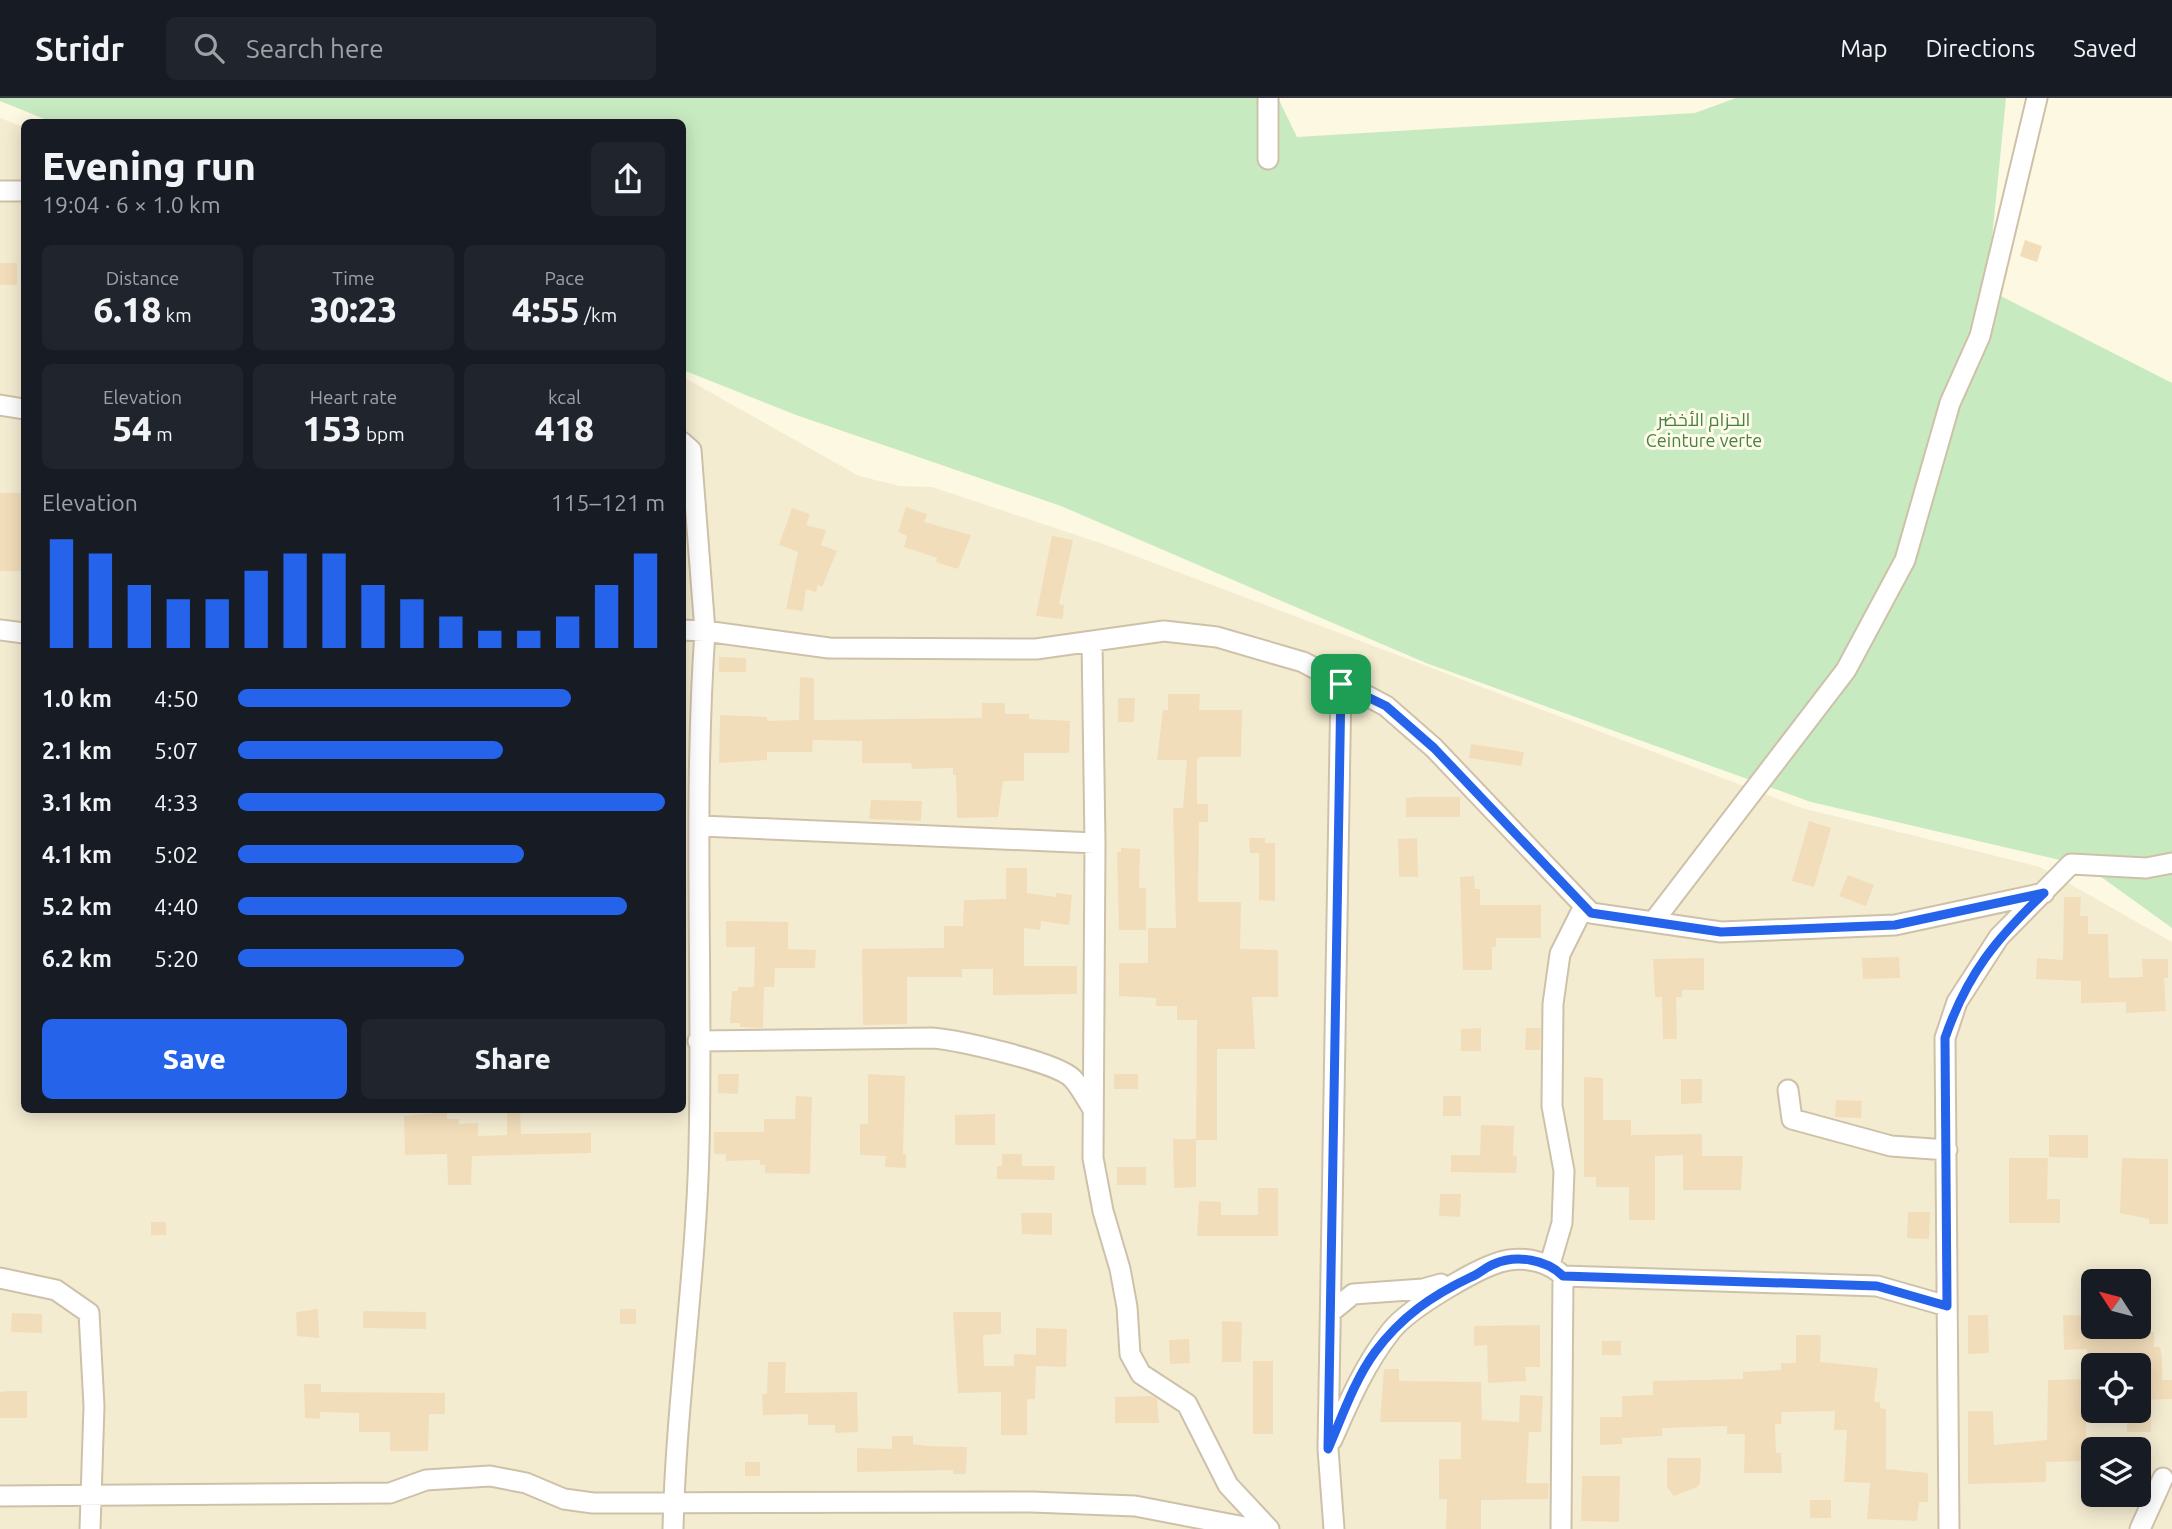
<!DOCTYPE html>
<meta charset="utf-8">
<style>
body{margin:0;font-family:Ubuntu,Cairo,sans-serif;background:#20242c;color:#f1f3f6;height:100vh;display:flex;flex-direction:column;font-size:26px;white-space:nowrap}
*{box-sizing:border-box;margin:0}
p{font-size:23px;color:#9ea1a6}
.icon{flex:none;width:38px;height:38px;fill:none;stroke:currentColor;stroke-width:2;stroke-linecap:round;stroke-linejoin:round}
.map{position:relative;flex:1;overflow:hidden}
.panel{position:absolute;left:21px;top:21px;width:665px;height:994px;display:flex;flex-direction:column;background:#171b24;border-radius:10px;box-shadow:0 4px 18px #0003}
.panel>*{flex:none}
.needle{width:46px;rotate:306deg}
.controls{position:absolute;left:2081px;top:1171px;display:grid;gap:14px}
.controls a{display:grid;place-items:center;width:70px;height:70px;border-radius:10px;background:#171b24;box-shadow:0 4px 18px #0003;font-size:35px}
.pin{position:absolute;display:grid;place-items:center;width:60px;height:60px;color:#fff;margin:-30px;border-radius:14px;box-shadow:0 4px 10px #0006}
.round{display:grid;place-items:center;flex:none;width:74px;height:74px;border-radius:10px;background:#20242c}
.head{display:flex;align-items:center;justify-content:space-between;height:119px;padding:0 21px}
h1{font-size:38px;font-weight:800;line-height:52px}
.stats{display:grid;grid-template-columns:repeat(3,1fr);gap:10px;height:119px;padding:7px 21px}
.stats div{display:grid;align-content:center;border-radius:10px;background:#20242c;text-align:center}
.stats b{font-size:35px;font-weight:800}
.stats small{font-size:19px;font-weight:400}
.stats p{font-size:19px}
.chart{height:196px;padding:14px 21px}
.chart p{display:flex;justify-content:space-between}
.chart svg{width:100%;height:126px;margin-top:7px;stroke:#2563eb;stroke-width:6}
.primary-button{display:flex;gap:14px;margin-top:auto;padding:14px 21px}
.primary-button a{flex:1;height:80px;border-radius:10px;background:#2563eb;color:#fff;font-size:28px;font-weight:800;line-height:80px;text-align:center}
.primary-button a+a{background:#20242c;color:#f1f3f6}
ul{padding:0 21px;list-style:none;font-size:23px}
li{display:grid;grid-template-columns:112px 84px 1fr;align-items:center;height:52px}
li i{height:18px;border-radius:9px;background:#2563eb}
header{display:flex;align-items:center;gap:42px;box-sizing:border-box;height:98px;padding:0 35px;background:#171b24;border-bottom:2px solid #363941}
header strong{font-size:33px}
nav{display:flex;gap:38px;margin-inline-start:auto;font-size:24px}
.search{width:490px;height:63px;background:#20242c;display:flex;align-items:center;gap:18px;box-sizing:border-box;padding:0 24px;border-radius:10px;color:#9ea1a6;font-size:26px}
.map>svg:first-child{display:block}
.residential{fill:#f4ecd1;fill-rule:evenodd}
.green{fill:#c8eac1}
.building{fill:#f2ddba}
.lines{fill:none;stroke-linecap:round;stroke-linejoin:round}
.minor-casing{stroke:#cec1a9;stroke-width:23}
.minor{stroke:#fff;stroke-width:19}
.route-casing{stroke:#fff;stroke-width:14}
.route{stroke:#2563eb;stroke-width:9}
.labels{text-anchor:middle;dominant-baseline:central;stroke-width:6;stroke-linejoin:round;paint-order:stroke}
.park-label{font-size:18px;fill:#478043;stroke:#fffbe9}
</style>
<header>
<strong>Stridr</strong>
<div class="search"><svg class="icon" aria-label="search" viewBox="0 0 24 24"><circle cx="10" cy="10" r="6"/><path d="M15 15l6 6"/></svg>Search here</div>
<nav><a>Map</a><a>Directions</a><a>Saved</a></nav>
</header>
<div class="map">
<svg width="2172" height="1431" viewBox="0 0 2172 1431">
<rect width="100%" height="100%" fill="#fcf8e2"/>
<path class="residential" d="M0,20L24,29V1012H682L683,279L859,378L899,388L932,389L1109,448L1802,710L2040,769L2172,844V1431H0ZM2093,1183H2138V1228H2093ZM2093,1267H2138V1312H2093ZM2093,1351H2138V1396H2093Z"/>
<path class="green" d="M0,0H1278L1297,39L1695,15L1736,0H2006L1987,191L2172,285V830L2086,768L1811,704L1426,565L1061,408L796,317L683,272L682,24H52L0,3Z"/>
<path class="building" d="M2025,142L2042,148L2037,164L2020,158Z
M0,165H17V187H0Z
M0,395H24V473H0Z
M906,409L927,416L924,424L971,437L958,471L936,464L937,460L904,449L907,438L898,434Z
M792,410L810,416L806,427L826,432L821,447L837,453L822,489L818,487L816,494L806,491L803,513L786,511L798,454L779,447Z
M1052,438L1073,442L1059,506L1064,507L1063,521L1036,518Z
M719,559L746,560V574H719Z
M800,579L814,580V622L982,620V605H1005V616H1029V621L1070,623L1069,655H1024V683H1003L998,719L957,720L956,677H953V670L912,671L911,665H862V643L813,642L812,654H767V662L719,665L720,617L767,619V623L799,622Z
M1168,596H1200L1199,612H1242L1241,659H1199L1197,662V706H1208V724H1199L1198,804H1241L1240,851L1278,852V899H1252L1255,951H1217V1042H1196L1197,922H1177V908H1156V900L1119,898V865H1148V830H1176L1173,710H1183L1187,662H1157L1163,612H1168Z
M1118,600H1135L1134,624H1118Z
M1471,646L1524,654L1521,668L1469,660Z
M1416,699H1460V719H1406V700Z
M871,702L922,703L921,723L869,721Z
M1809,723L1831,730L1814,789L1792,783Z
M1249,740H1265V745H1275V803L1259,802V755H1250Z
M1417,740L1418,779H1399L1398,741Z
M1121,750L1140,751L1139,790H1146V832H1119L1117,754H1121Z
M1006,770H1027V795L1056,799V795L1072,797L1069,827L1041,823L1040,832L1024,830V868H1077V896L993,897V871H962V879H907V926L863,927L862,851L944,850V828H963L964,802L1006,801Z
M1848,777L1874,787L1866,808L1839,798Z
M1474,778L1475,791H1480V807H1541V840H1496V849H1492V872H1463L1460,779Z
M2064,799H2081L2080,818H2088V836H2108L2109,880L2143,879L2142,861H2168V880H2164L2166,913L2126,915V904L2081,905V883L2036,881L2037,860L2063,862Z
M726,823L788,824V851L816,852L815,870H775L774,889H754L755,849H726Z
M1899,859L1900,880L1863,881L1862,860Z
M1704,860V892H1682V899H1676L1677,941H1663L1662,899H1655L1653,861Z
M738,889H764L763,930L740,929V925H730L732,893H738Z
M1481,930V953H1461V931Z
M1526,930H1541L1540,952H1525Z
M718,976H739L738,996L718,995Z
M868,976L905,978L903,1056H906V1070L885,1069L886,1058L860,1057V1026H868Z
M1114,976H1138V991H1114Z
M1584,979L1603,980V1022H1631V1037L1702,1036V1058H1743L1741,1092H1683V1057L1655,1058V1122H1629V1089H1596V1079H1584Z
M1681,981H1702V1005L1681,1006Z
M796,998L812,999L810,1076L765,1075V1067H760V1062L726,1063V1056H714V1034H764V1021H795Z
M1443,998H1461V1018H1443Z
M1836,1002L1862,1003L1861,1020L1835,1019Z
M507,1012H520L521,1036L591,1035V1055L472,1058L471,1087H448L447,1056L405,1057L404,1018L447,1014V1021H459V1026L478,1025V1038L507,1037Z
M995,1016V1047H955V1017Z
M1481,1027L1514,1028L1513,1058H1517L1516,1075L1451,1074V1057H1480Z
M2049,1037H2088V1060L2049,1059Z
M1173,1041H1196V1089L1174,1090Z
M1002,1056H1022V1068H1055L1054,1082L997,1081V1068H1002Z
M2009,1060H2048L2047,1101H2060V1125H2009Z
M2122,1060L2168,1061V1126H2149V1121L2120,1115Z
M1117,1069H1146V1087H1117Z
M1258,1090H1278V1138H1197L1199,1103L1221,1104V1117H1258Z
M1440,1096H1461L1460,1119L1439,1118Z
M1908,1114H1930L1929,1141L1907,1140Z
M1021,1115H1052V1137L1022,1136Z
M151,1124H166V1137H151Z
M318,1211L319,1240L297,1238L296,1214Z
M620,1211H636V1226H620Z
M363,1213L426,1214V1231L363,1230Z
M953,1214H1001V1236L983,1237L984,1268H1014V1256L1036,1257V1230L1067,1231L1066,1269L1036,1268L1035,1301H1027V1337H1001V1294L958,1295Z
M12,1215L42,1216V1235L11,1234Z
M1968,1217H1988L1989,1255L1968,1256Z
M2063,1217L2093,1218V1228H2111V1241H2139V1234H2154V1249H2160L2162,1260V1282H2172V1301L2138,1302V1261H2088L2087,1251L2064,1252Z
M1222,1223L1242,1224L1241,1264H1222Z
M1540,1227V1269H1525L1526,1283L1488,1285L1487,1247L1474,1248V1228Z
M1796,1237H1821L1820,1264L1878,1270L1874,1304H1880V1310L1886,1311V1371L1928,1375V1404H1919L1917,1423L1867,1421L1870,1385L1844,1384L1847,1332H1834L1835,1313L1782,1314L1781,1326H1775L1776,1355H1781L1782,1375H1744L1745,1336H1727V1328L1662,1330V1338L1622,1340V1346L1600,1347V1319H1622V1298L1653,1297V1283L1743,1281V1274L1781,1272V1265H1796Z
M1189,1241L1190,1265L1170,1266L1169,1242Z
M1602,1243H1621V1257H1602Z
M1253,1263H1273V1336H1253Z
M768,1264H786L785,1295L857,1294L858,1334L835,1335V1327H808V1316L763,1317L762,1296H767Z
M1384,1271H1399V1283L1481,1284L1482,1322L1519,1324L1520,1297L1543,1298L1541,1334H1529L1526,1385H1549L1548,1401L1481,1402V1431H1446L1447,1401H1439V1361H1461V1324H1380Z
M2093,1281V1304H2086V1363L2046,1364V1384L1968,1386V1313H1993L1994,1347L2047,1342L2048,1282Z
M304,1286H321V1294L445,1295V1316H429L428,1353H390V1334H359V1315L320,1314V1321L305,1320Z
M10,1293H27V1320H0V1294Z
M1152,1298L1157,1301L1159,1325H1115V1299Z
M2127,1312H2151V1334H2127Z
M892,1338H913V1346L927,1348L967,1349L966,1376H953V1372L857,1374V1350L892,1351Z
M1667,1360H1701L1700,1385L1697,1389L1674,1398L1667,1389Z
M745,1364H760V1378H745Z
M1582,1378H1620L1619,1424L1581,1423Z
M1810,1402H1831V1420H1810Z"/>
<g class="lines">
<defs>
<path id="minor" d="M1268,0V61
M0,93H24
M0,307L24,311
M682,344L691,352L705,533L829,550L1036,551L1164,533L1217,539L1303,564L1386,608L1434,650L1591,815L1721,834L1895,827L2044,795
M0,532L24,535
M1092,543L1095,745L1093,1060L1103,1113L1120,1171L1127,1209L1130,1256L1141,1276L1187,1306L1228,1387L1269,1431
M701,728L1095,745
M1653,824L1846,572L1905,462L1950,305L1980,238L2037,0
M698,943L932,940C958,942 1056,964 1072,980C1080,988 1087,1002 1093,1011
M1788,992L1792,1021L1891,1048L1947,1052
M1550,1166L1562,1125L1564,1073L1552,1008L1553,906L1560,856L1584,808
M1563,1178L1877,1188L1947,1208
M0,1180L56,1192L89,1215L94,1308L90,1431
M1331,1214L1353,1196L1423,1191L1441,1186
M1332,1342C1349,1303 1365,1266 1391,1233C1408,1211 1482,1166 1509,1162C1529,1159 1550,1165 1563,1178L1561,1431
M0,1398L390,1395L426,1382L490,1378L526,1385L564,1401L593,1405L1032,1404L1135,1408L1255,1431
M673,1431C676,1304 696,1178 699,1051C703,878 693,705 705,533L682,532
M1334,1431L1328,1351L1341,586
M1949,1431L1945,940L1957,904L1999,839L2071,766L2146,770L2172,765
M2140,1431L2163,1380"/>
</defs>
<use href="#minor" class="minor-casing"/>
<use href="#minor" class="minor"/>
</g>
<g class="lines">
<defs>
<path id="route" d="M1341,586L1386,608L1434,650L1591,815L1721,834L1895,827L2044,795C1996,841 1967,876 1945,940L1947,1208L1877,1188L1563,1178C1547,1162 1517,1156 1494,1166C1486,1169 1479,1176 1471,1179C1431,1198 1401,1219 1375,1254C1354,1283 1342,1319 1328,1351Z"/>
</defs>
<use href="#route" class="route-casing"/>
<use href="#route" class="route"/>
</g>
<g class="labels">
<g class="park-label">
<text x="1704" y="321">الحزام الأخضر<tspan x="1704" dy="21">Ceinture verte</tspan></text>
</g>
</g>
</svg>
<div class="controls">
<a><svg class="needle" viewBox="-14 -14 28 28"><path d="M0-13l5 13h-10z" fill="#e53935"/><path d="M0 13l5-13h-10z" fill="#9ea1a6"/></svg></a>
<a><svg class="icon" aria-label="locate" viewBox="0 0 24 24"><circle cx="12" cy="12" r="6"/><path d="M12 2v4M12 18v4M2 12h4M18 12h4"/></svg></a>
<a><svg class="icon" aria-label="layers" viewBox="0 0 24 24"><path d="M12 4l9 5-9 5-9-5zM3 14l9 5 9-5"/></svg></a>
</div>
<div class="pin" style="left:1341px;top:586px;background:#1e9e55"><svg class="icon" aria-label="arrive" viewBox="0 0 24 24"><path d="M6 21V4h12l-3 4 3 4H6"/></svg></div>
<section class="panel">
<div class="head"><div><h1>Evening run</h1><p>19:04 · 6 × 1.0 km</p></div><a class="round"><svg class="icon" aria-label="share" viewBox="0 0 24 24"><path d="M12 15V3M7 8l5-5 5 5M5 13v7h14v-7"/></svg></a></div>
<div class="stats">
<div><p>Distance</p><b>6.18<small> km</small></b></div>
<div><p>Time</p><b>30:23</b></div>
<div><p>Pace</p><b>4:55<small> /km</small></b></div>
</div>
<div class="stats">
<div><p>Elevation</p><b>54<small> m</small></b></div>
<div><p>Heart rate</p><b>153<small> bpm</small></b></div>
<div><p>kcal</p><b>418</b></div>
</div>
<div class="chart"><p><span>Elevation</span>115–121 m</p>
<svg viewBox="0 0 160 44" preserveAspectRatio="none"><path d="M5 44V6M15 44V11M25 44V22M35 44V27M45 44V27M55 44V17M65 44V11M75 44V11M85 44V22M95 44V27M105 44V33M115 44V38M125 44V38M135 44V33M145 44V22M155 44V11"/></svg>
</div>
<ul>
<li><b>1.0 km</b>4:50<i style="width:78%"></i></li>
<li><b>2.1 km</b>5:07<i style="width:62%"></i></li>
<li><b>3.1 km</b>4:33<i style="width:100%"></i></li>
<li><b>4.1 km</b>5:02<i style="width:67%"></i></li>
<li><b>5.2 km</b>4:40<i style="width:91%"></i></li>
<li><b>6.2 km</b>5:20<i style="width:53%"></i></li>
</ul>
<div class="primary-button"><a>Save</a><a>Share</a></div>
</section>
</div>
